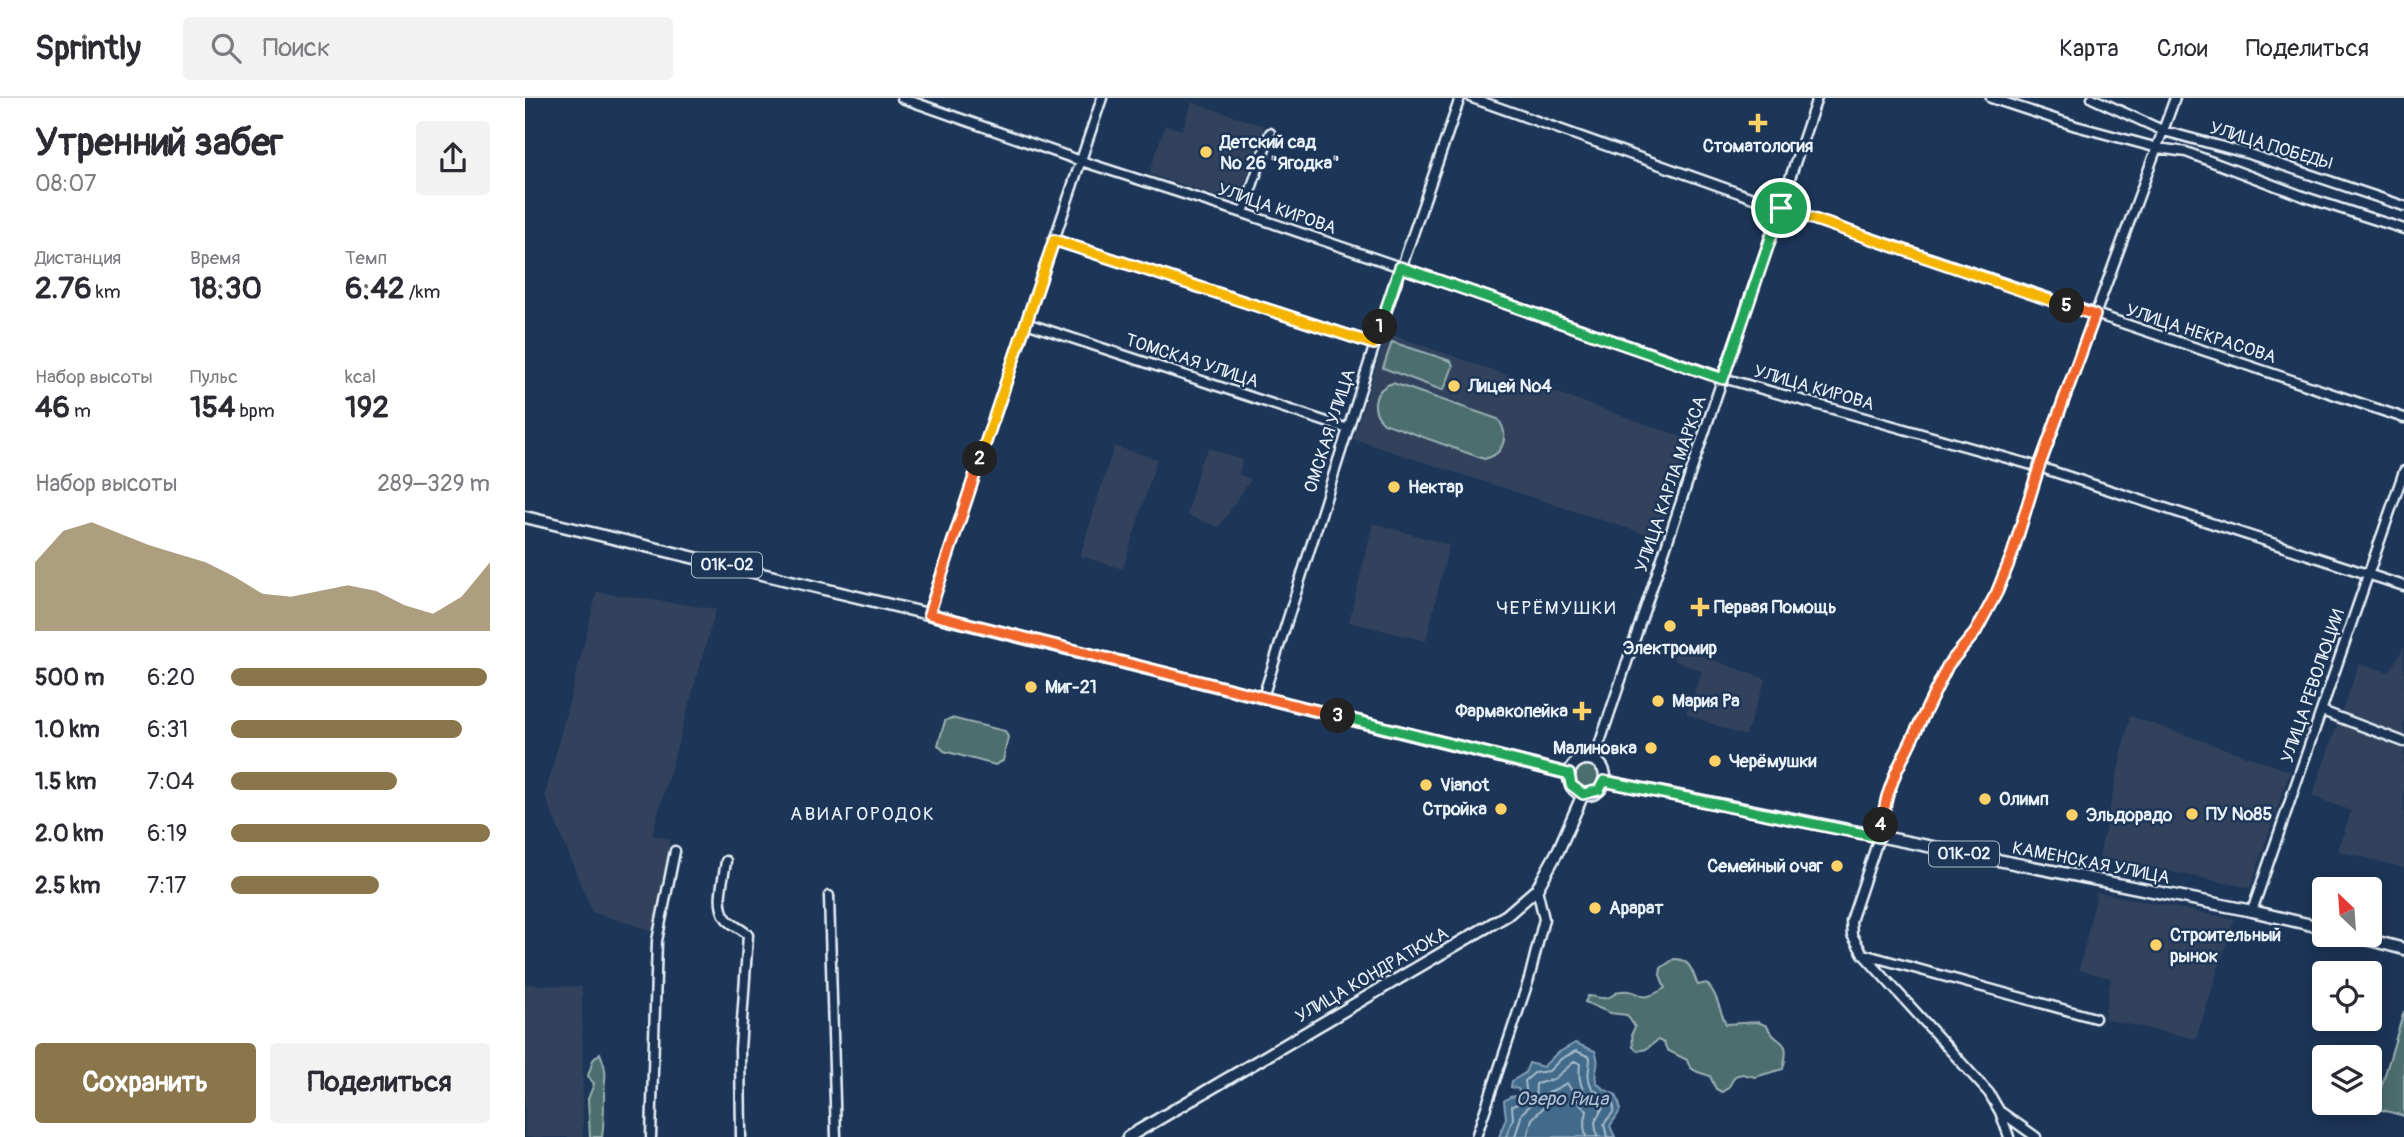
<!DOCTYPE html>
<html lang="ru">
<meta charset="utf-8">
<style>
body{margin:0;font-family:Pangolin,sans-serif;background:#f2f2f3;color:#2b2b33;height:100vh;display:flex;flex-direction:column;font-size:26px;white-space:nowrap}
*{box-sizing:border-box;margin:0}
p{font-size:23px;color:#7c7c81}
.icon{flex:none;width:38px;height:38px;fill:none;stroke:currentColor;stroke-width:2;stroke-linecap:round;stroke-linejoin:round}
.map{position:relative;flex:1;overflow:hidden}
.side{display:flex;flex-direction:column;background:#fff;width:525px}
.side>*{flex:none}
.needle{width:46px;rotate:335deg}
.buttons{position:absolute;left:1787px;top:779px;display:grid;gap:14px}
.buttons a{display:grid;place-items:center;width:70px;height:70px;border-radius:7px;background:#fff;box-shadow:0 4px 18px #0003;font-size:35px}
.pin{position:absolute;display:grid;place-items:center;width:60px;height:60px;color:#fff;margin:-30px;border:4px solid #fff;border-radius:50%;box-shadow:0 2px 7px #0007}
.km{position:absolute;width:35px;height:35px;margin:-18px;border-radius:50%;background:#222;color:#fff;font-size:19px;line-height:35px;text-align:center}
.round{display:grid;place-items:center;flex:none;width:74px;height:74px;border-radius:7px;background:#f2f2f3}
.head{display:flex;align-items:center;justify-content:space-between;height:119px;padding:0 35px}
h1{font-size:38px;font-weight:700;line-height:52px}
.figures{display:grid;grid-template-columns:repeat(3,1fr);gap:10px;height:119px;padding:7px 35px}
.figures div{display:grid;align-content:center}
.figures b{font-size:30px;font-weight:700}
.figures small{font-size:19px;font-weight:400}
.figures p{font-size:19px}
.chart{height:196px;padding:14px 35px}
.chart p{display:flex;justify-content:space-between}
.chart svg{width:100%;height:126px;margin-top:7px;fill:#8a764a;opacity:.7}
.action{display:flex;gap:14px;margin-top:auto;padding:14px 35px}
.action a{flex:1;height:80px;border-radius:7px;background:#8a764a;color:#fff;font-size:28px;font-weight:700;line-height:80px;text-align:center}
.action a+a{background:#f2f2f3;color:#2b2b33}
ul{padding:0 35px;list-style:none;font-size:23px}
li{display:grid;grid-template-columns:112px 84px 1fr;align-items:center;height:52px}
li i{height:18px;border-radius:9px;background:#8a764a}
header{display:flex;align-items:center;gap:42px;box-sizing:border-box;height:98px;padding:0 35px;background:#fff;border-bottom:2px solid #e1e1e2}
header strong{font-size:33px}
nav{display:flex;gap:38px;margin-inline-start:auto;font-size:24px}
.search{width:490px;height:63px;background:#f2f2f3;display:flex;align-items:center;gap:18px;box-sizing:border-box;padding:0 24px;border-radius:7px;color:#7c7c81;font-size:26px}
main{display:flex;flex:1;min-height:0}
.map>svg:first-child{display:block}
.built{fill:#30435d}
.green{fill:#4e6e6e;stroke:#9bb0b3;stroke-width:2}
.water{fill:#436a8a;stroke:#85a0b6;stroke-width:2}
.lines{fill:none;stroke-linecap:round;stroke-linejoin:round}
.shore{stroke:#a6bbcc;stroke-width:2}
.minor-casing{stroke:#e8f1f8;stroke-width:13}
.major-casing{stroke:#e8f1f8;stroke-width:15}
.minor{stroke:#1d3557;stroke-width:8}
.major{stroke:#1d3557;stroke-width:10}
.split-1-casing{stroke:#fff;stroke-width:14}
.split-2-casing{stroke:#fff;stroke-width:14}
.split-3-casing{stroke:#fff;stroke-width:14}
.split-4-casing{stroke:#fff;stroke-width:14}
.split-5-casing{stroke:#fff;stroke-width:14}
.split-6-casing{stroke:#fff;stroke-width:14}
.split-1{stroke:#22a559;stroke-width:9}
.split-2{stroke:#f5b400;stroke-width:9}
.split-3{stroke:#f0652b;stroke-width:9}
.split-4{stroke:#22a559;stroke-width:9}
.split-5{stroke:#f0652b;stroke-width:9}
.split-6{stroke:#f5b400;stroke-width:9}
.poi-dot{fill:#ffd166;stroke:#1d3557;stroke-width:2.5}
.labels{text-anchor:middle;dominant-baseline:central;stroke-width:5;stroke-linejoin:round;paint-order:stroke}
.shield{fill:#1d3557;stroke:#abb9c8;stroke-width:2}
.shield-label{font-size:16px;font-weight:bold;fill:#e8f1f8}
.poi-label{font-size:18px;font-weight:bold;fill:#e8f1f8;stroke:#1d3557;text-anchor:start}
.street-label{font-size:18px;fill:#e8f1f8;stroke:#1d3557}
.neighbourhood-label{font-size:19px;letter-spacing:2px;fill:#e8f1f8;stroke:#1d3557}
.water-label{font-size:19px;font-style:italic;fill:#aec2d2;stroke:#1d3557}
</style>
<header>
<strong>Sprintly</strong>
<div class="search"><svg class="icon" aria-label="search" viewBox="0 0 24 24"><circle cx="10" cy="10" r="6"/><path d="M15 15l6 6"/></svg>Поиск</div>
<nav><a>Карта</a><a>Слои</a><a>Поделиться</a></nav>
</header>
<main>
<section class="side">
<div class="head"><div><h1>Утренний забег</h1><p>08:07</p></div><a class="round"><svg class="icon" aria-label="share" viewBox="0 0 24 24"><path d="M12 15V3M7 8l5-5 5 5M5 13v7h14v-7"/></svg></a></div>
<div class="figures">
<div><p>Дистанция</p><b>2.76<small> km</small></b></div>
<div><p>Время</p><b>18:30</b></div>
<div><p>Темп</p><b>6:42<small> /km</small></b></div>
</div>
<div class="figures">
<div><p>Набор высоты</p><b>46<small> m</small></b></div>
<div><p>Пульс</p><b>154<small> bpm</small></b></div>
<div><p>kcal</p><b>192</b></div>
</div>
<div class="chart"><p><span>Набор высоты</span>289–329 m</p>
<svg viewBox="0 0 160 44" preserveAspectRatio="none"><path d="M0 44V20L10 9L20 6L30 10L40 14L50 17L60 20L70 25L80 31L90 32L100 30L110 28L120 30L130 35L140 38L150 32L160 20V44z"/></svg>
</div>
<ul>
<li><b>500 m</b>6:20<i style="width:99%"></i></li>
<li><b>1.0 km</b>6:31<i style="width:89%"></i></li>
<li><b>1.5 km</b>7:04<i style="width:64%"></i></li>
<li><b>2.0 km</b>6:19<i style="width:100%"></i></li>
<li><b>2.5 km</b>7:17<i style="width:57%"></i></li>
</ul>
<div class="action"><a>Сохранить</a><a>Поделиться</a></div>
</section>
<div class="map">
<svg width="1879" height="1039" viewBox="0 0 1879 1039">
<rect width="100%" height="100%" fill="#1d3557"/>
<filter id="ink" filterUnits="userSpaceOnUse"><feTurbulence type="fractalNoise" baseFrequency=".0143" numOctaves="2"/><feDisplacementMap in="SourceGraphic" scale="14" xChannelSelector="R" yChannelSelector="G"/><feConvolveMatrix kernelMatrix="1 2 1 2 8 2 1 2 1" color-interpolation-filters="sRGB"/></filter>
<g filter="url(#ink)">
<path class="built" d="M667,4L739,28L713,105L624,76L640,27L657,32Z
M862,235L1166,342L1132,440L828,341Z
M589,348L632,361L598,471L555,458Z
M684,350L717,362L714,376L726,381L694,429L662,417L675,365Z
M848,425L924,447L901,543L824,524Z
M72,494L191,511L127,737L145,741L131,834L67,814L20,698Z
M1153,549L1241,581L1220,638L1161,616L1177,573L1148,562Z
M1879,549V770L1813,753L1826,713L1787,698L1834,566L1864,574Z
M1605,618L1765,673L1725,790L1574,759Z
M1572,794L1709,821L1671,941L1579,921L1586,880L1554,872Z
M0,886L57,889L58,1039H0Z"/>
<path class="green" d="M867,244L926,263L928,268L920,289L918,292L914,291L858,270Z
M868,285L973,321C985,337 979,357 959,361L859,325C844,311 848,291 868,285Z
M426,620L480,633L483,639L478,663L470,667L419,653L413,647L420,623Z
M1046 678a16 16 0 1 1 32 0a16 16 0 1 1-32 0Z
M1149,861C1166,861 1167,874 1173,887L1181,885C1192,894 1194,912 1201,926L1233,924L1242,928C1252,950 1267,936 1258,971L1230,979L1217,976L1210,978L1203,990L1197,994L1191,991L1185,978C1174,974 1165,974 1162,962L1142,952L1139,945L1133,942L1121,951L1113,953L1108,949L1107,935L1110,929L1102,917L1085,915L1060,904L1063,898C1069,898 1076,901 1081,900C1086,900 1090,894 1096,893C1119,890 1109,909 1140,890L1135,877L1136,870Z
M1879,913V1018L1850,1010Z
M75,955C84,978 79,978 79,999C79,1013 79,1025 77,1039H65L63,1001L69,986L63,978L68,962Z"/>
<path class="water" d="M1050,945L1070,953C1080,975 1054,981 1091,997C1099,1015 1094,1013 1085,1028L1090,1039H974L981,1020L979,1003L985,999L996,997L993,991L986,989L987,983L1000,975L1004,965L1018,969L1031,956Z"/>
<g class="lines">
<path class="shore" d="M981,1039L988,1020L987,1008L998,1004L1002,999L1000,983L1009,975L1024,973L1036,961L1051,953L1065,959C1065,969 1061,977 1066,988C1070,997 1091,1000 1089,1012C1088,1016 1081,1022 1079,1026L1082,1039
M990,1039L997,1015L1010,1003L1011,986L1029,981L1050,963L1055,966C1052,990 1060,997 1078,1009L1070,1024L1072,1039
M1002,1039L1007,1021L1019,1009L1023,995L1042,985L1053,1003L1062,1013L1059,1028L1061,1039"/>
<defs>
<path id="minor" d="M377,0L556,63L718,115L1198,280L1514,369L1879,488
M947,0L1256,110L1879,320
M1466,0L1551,28L1633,50L1661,54L1783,100L1879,131
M1567,0L1639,33L1724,56L1879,108
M718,115L745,35
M529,142L850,246
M501,225L823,331
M403,516L577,0
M738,599L850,246L935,0
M1797,613L1879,644
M1069,662L1292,0
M201,763C199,780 190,806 201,820C207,828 217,830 223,837L215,951L216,1039
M304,798L311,1039
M1727,813L1879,373
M1338,856L1570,920
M1476,1014L1511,1039
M126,1039L132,843L150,753
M951,1039L1004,881L1019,821L1012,791
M1484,1039L1475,1014L1464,995L1338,856L1327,837L1326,823L1354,739L1362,699L1371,674L1423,567L1450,535L1472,494L1487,457L1514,369L1650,0"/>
<path id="major" d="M0,419L403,516L1044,676
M1044 679a18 18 0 1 1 36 0a18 18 0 1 1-36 0Z
M1079,683L1727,813L1799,830
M1823,836L1879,851
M603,1039L982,817L1012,791L1034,751L1058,696"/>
</defs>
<use href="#minor" class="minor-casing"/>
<use href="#major" class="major-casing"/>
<use href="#minor" class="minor"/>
<use href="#major" class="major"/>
</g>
</g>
<g class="lines" filter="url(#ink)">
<defs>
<path id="split-1" d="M855,229L875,169L1198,281L1256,110"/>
<path id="split-2" d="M455,361L529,142L849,246L855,229"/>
<path id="split-3" d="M455,361L404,516L813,618"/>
<path id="split-4" d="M813,618L1044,676L1046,687L1058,696L1074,692L1079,683L1354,739L1356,727"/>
<path id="split-5" d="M1356,727L1362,699L1371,674L1423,567L1450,535L1472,494L1487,457L1514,369L1570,217L1542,208"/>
<path id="split-6" d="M1256,110L1542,208"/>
</defs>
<use href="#split-1" class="split-1-casing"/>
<use href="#split-2" class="split-2-casing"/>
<use href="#split-3" class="split-3-casing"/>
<use href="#split-4" class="split-4-casing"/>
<use href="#split-5" class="split-5-casing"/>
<use href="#split-6" class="split-6-casing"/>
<use href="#split-1" class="split-1"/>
<use href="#split-2" class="split-2"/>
<use href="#split-3" class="split-3"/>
<use href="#split-4" class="split-4"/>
<use href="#split-5" class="split-5"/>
<use href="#split-6" class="split-6"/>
</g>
<g class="poi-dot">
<path d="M1229.5 14.5h7v7h7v7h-7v7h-7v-7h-7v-7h7z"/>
<circle cx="681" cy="54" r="7"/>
<circle cx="929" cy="288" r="7"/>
<circle cx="869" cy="389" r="7"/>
<path d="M1171.5 498.5h7v7h7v7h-7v7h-7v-7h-7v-7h7z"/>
<circle cx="1145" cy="528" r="7"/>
<circle cx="506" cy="589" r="7"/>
<circle cx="1133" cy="603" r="7"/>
<path d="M1053.5 602.5h7v7h7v7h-7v7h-7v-7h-7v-7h7z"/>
<circle cx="1126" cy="650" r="7"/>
<circle cx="1190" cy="663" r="7"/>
<circle cx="901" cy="687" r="7"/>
<circle cx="1460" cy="701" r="7"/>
<circle cx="976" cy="711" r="7"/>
<circle cx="1667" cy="716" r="7"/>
<circle cx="1547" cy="717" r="7"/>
<circle cx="1312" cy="768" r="7"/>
<circle cx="1070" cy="810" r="7"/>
<circle cx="1631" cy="847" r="7"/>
</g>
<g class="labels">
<g class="shield">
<rect x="167" y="454.5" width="70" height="25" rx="5"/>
<rect x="1404" y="743.5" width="70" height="25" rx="5"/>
</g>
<g class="shield-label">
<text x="202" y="467">01К-02</text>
<text x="1439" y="756">01К-02</text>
</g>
<g class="poi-label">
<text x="695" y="44">Детский сад<tspan x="695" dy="21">№ 26 "Ягодка"</tspan></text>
<text x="1233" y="48" text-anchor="middle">Стоматология</text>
<text x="943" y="288">Лицей №4</text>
<text x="883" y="389">Нектар</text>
<text x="1189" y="509">Первая Помощь</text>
<text x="1145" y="550" text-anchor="middle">Электромир</text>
<text x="520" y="589">Миг-21</text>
<text x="1147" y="603">Мария Ра</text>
<text x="1043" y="613" text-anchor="end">Фармакопейка</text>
<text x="1112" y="650" text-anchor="end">Малиновка</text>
<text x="1204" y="663">Черёмушки</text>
<text x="915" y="687">Vianot</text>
<text x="1474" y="701">Олимп</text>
<text x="962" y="711" text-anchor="end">Стройка</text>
<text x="1681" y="716">ПУ №85</text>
<text x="1561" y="717">Эльдорадо</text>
<text x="1298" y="768" text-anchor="end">Семейный очаг</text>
<text x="1084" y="810">Арарат</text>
<text x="1645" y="837">Строительный<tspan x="1645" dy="21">рынок</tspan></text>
</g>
<g class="street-label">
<text transform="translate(1746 48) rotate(17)">УЛИЦА ПОБЕДЫ</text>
<text transform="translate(752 111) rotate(19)">УЛИЦА КИРОВА</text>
<text transform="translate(1676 236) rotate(18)">УЛИЦА НЕКРАСОВА</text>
<text transform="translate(667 263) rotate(18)">ТОМСКАЯ УЛИЦА</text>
<text transform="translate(1289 290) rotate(16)">УЛИЦА КИРОВА</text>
<text transform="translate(805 333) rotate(-72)">ОМСКАЯ УЛИЦА</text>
<text transform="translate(1146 386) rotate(-71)">УЛИЦА КАРЛА МАРКСА</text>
<text transform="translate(1788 588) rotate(-71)">УЛИЦА РЕВОЛЮЦИИ</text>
<text transform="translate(1566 765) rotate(11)">КАМЕНСКАЯ УЛИЦА</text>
<text transform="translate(847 877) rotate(-30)">УЛИЦА КОНДРАТЮКА</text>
</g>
<g class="neighbourhood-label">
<text x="1032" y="510">ЧЕРЁМУШКИ</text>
<text x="338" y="716">АВИАГОРОДОК</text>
</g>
<g class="water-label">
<text x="1037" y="1001">Озеро Рица</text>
</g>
</g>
</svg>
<div class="buttons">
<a><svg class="needle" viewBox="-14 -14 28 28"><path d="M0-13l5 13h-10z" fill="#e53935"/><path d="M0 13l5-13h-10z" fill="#7c7c81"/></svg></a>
<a><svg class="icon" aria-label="locate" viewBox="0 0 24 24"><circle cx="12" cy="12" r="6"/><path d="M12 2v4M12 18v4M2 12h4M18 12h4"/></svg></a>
<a><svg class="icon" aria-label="layers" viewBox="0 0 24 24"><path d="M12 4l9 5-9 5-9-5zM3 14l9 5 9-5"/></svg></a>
</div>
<div class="pin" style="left:1256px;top:110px;background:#1e9e55"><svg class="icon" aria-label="arrive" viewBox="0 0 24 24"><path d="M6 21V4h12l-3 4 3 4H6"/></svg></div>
<b class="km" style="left:855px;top:229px">1</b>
<b class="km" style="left:455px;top:361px">2</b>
<b class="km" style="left:813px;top:618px">3</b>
<b class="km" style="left:1356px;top:727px">4</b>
<b class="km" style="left:1542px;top:208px">5</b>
</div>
</main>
